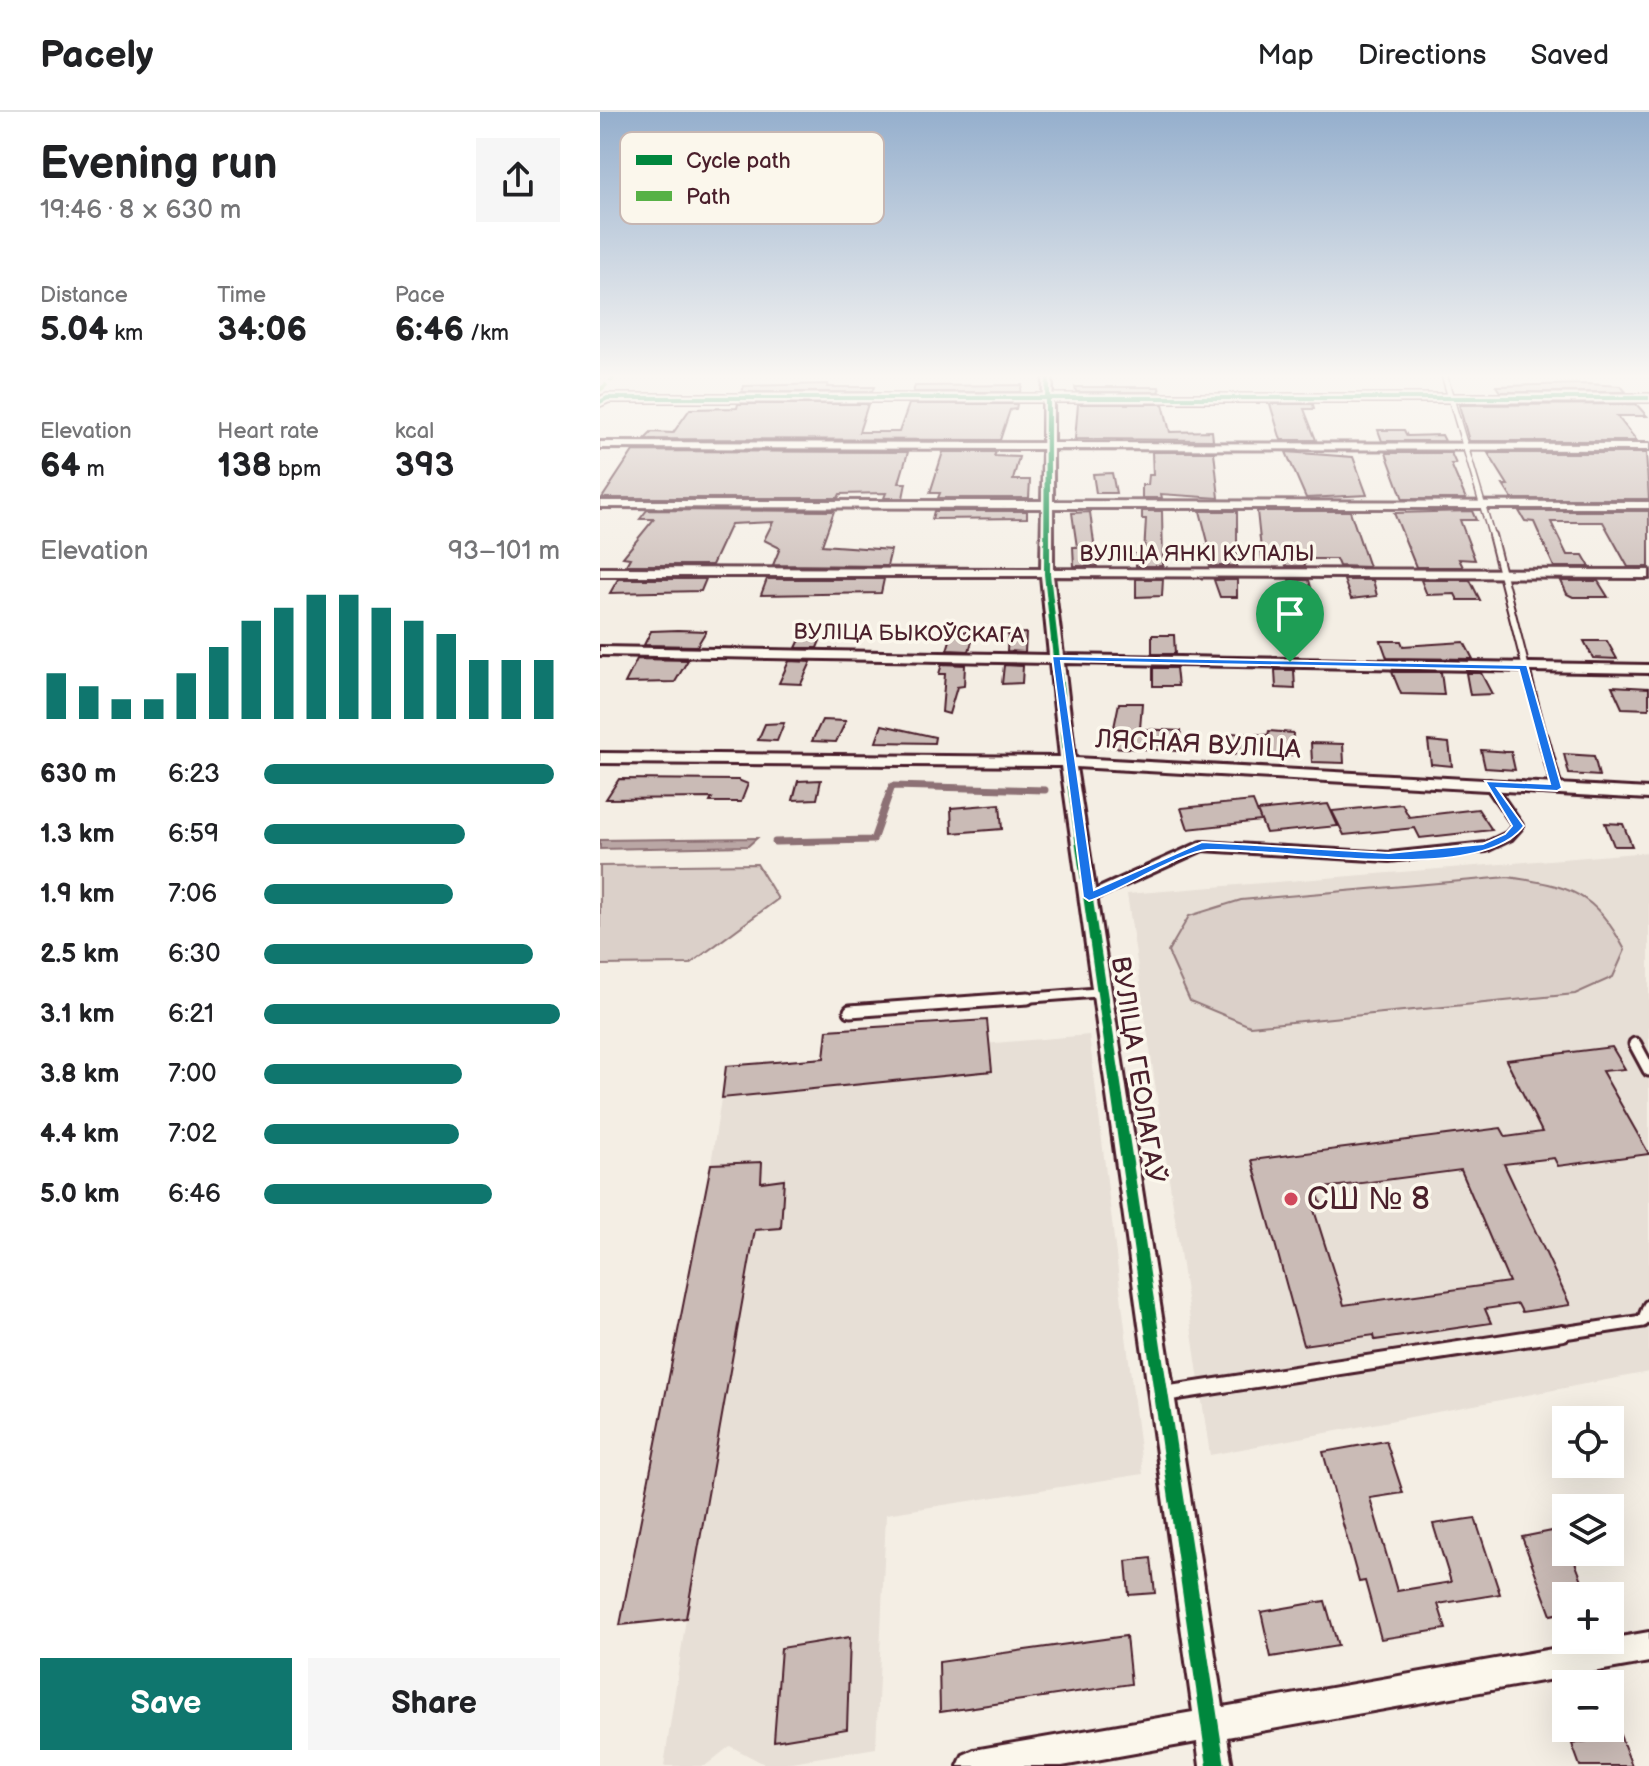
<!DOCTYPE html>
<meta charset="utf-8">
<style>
body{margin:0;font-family:"Balsamiq Sans",sans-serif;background:#f6f6f6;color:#202124;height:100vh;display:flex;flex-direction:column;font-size:30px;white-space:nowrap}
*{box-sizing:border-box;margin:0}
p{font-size:26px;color:#757577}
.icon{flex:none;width:44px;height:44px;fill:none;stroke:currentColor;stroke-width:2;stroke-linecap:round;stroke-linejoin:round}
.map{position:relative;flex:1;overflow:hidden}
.panel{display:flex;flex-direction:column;background:#fff;width:600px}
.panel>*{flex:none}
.fabs{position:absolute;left:952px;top:1294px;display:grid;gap:16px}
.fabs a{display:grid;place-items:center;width:72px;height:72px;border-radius:0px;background:#fff;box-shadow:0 8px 32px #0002;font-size:40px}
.pin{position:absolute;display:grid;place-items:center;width:68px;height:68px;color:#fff;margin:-82px -34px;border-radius:50% 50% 50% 0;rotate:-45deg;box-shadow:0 0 8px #0007}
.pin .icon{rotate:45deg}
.round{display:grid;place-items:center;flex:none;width:84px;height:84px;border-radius:0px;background:#f6f6f6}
.overview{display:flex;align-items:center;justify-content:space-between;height:136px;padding:0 40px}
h1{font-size:44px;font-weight:700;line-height:60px}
.metrics{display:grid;grid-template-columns:repeat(3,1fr);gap:12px;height:136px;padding:8px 40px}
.metrics div{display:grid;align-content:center}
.metrics b{font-size:34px;font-weight:700}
.metrics small{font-size:22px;font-weight:400}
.metrics p{font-size:22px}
.chart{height:224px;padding:16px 40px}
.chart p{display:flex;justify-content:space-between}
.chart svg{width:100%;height:144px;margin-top:8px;stroke:#0f766e;stroke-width:6}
.primary-button{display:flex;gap:16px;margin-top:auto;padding:16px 40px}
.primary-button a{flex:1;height:92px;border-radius:0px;background:#0f766e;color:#fff;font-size:32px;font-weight:700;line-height:92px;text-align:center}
.primary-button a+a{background:#f6f6f6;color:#202124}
ul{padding:0 40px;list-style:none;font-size:26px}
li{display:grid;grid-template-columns:128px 96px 1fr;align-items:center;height:60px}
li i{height:20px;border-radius:10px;background:#0f766e}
header{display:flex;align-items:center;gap:48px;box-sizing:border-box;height:112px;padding:0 40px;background:#fff;border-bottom:2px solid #e0e0e0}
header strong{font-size:38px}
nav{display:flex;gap:44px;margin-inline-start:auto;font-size:28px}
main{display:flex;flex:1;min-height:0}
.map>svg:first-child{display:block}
.built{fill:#e7dfd6}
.green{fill:#dbd0c9;stroke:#92787a;stroke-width:2}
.water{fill:#baa7a5;stroke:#8d7174;stroke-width:2}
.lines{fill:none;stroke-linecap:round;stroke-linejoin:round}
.stream{stroke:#8d7174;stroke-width:7}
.building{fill:#cabbb6;stroke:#4a1f2b;stroke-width:2;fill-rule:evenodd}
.lane-far4-casing{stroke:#4a1f2b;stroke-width:8}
.lane-far3-casing{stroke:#4a1f2b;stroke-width:10}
.lane-far2-casing{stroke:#4a1f2b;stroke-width:14}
.lane-far1-casing{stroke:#4a1f2b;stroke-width:17}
.lane-casing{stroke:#4a1f2b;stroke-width:20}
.street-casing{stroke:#4a1f2b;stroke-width:6}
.lane-far4{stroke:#fbf7ec;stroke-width:5}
.lane-far3{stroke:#fbf7ec;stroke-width:6}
.lane-far2{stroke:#fbf7ec;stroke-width:8}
.lane-far1{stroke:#fbf7ec;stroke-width:11}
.lane{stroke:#fbf7ec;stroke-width:14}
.street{fill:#fbf7ec;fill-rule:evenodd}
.quiet{stroke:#57b146;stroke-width:4;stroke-dasharray:9 4;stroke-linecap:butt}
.cycleway-casing{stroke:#fbf7ec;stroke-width:5}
.cycleway{fill:#00873e;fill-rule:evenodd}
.route{fill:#1a73e8;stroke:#fff;stroke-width:2;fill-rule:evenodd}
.poi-dot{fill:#d1495b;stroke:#fbf7ec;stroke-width:3}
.labels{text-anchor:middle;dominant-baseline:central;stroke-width:7;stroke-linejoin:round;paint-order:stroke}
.far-street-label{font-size:22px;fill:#4a1f2b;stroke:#fbf7ec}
.street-label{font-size:26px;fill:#4a1f2b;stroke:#fbf7ec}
.near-poi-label{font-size:32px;fill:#4a1f2b;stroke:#fbf7ec;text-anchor:start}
.key{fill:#fbf7ec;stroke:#c6b6b2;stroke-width:2}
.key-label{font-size:22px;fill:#4a1f2b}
</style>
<header>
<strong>Pacely</strong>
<nav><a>Map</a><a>Directions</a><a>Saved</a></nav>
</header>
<main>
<section class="panel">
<div class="overview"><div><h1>Evening run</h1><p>19:46 · 8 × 630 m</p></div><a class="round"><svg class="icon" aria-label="share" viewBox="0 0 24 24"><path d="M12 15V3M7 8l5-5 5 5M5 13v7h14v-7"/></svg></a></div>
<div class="metrics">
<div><p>Distance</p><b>5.04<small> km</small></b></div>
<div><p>Time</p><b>34:06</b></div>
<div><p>Pace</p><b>6:46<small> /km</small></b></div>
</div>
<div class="metrics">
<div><p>Elevation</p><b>64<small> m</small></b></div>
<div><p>Heart rate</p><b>138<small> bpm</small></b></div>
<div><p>kcal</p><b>393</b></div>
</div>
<div class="chart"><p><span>Elevation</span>93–101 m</p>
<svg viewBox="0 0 160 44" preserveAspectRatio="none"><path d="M5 44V30M15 44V34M25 44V38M35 44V38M45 44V30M55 44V22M65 44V14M75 44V10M85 44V6M95 44V6M105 44V10M115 44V14M125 44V18M135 44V26M145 44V26M155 44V26"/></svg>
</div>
<ul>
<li><b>630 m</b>6:23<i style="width:98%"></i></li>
<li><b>1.3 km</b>6:59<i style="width:68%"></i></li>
<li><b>1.9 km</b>7:06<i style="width:64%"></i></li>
<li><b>2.5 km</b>6:30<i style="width:91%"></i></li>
<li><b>3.1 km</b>6:21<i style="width:100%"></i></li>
<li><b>3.8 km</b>7:00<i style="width:67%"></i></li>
<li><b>4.4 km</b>7:02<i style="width:66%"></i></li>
<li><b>5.0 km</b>6:46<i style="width:77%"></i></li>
</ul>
<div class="primary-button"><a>Save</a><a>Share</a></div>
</section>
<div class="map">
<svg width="1049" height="1654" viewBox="0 0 1049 1654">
<rect width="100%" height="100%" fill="#f4eee4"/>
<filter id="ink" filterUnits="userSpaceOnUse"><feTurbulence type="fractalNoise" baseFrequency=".0125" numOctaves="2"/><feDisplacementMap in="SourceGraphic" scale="16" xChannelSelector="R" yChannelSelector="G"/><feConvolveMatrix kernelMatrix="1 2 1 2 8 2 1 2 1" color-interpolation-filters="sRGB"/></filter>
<g filter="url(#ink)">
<path class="built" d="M1049,740V1260L610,1343L527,782Z
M489,923L543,1362L286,1402L276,1636L168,1654L130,1634L105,1654H64L86,1506L20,1513L111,1052L126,954Z"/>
<path class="green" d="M157,752L178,787L90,852L0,853V754Z
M908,765C971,774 994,780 1025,838L1013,865L975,882L650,914L590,889L568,840L589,804L641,788Z"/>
<path class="water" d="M157,726L148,734L0,737V728Z"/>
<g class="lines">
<path class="stream" d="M175,730L273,728L292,674L445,678"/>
</g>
<path class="building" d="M228,272L227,275H274L272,280H142L144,274Z
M988,272L1021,274L1026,280H900L896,274Z
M422,273L420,280H313L315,274Z
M475,275H559L560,280H476Z
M138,292H268L259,320H299L309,292H417L416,297L410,298L400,328L45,327L52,320L73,321L90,297L137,296Z
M478,292H563L570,320L612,319L613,328L475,327Z
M670,292H713L714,297H704L716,328H681Z
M1036,292L1047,304H1017L1037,329H869L859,293Z
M778,318H804L807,324L842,323L845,329H782Z
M33,339L308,340L299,371H306L303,386H284L286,381L240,382L238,386H2Z
M343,340H396L394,344L419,345L413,368H430L429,386H338L340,381H330Z
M552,340H614L619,386L561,382L562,386H542V373H548L549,363H553Z
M686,340L753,345L767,383L706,386Z
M786,341H851L856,352H851L866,387H803Z
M888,341H1046L1049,387H912L903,373H908Z
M512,361L516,381H496L493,362Z
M47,398L234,399L222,433L291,438L287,454L173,453L180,436L164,428L173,410L131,412L112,453H26L30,446L23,445L54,407H40Z
M334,399H427V406L332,407Z
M542,399H562L563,454H536V442H544L546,407H542Z
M600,399H637V454H610L603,434H609Z
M657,399H750L769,455L739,454L736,447H703L705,454H686L684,447H662Z
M872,399L876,408H860L875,448L859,447L863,455H816L794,401Z
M919,399H1049V455H1028L1003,410H951L967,443H983L990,455H954L934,410L925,409Z
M490,400L497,454H474L473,435H477L472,401Z
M18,467H106L101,479L10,481Z
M167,467H284L281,481L161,483Z
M536,467H563L562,484L536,485Z
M614,468H637V485H620Z
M689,468H709L714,487H693Z
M744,468H773L777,484L751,487Z
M821,468H870L880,488H858L855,482L827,483Z
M961,469H998L1008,485H973L967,482Z
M51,519L78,518L106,519L97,534L44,533Z
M204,519H224L217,536H196Z
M353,519L375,520L369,539L347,538Z
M426,521L425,540L407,539L408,522Z
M552,523H574L575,542H552Z
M781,529H801L803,534L864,530L873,547L787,546Z
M984,529H1007L1017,547L993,546Z
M37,547L88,548L75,570L25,571Z
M189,549L211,550L201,572L179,571Z
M342,552L365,553L364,574L357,575L349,602L342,600L345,562H339Z
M404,553L423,554L422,571L402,572Z
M553,556H576L578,574H553Z
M675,558H694L695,577L676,576Z
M792,560H841L844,583L801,582Z
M866,561H881L892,582L870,583Z
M1012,574L1049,576V597L1022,596Z
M519,591H542L540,617L581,619L577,639L510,635Z
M222,608L246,609L236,630L212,629Z
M184,611L177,629L158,628L165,612Z
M282,613L335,625L334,631L276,630Z
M669,619L693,621L692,643L630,642L631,621L668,623Z
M828,629L849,631L852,654L831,652Z
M711,631L743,632L744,651L712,650Z
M881,638L911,640L915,658L885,656Z
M964,642L994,644L999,664L969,662Z
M19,667L138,668L148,672L141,690H110L112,686L6,687Z
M221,668L217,687L193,688L198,669Z
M653,689L661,709L588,717L581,696Z
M400,692L402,717L352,721L351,696Z
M728,692L738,714L666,721L657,699Z
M802,692L809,705L878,697L892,718L820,726L815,716L744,723L732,699Z
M1005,711L1023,712L1032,734H1014Z
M387,908L392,959L122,986L126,954L224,946L227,918Z
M1012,935L1025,957L1002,959L1049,1042L958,1054L954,1046L904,1052L970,1193L922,1200L918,1192L885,1197L891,1211L775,1228L774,1223L703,1233L652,1048L901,1016L906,1025L942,1020L906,948ZM861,1058L909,1170L744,1193L714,1098L723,1097L716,1077Z
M162,1050L161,1070L184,1067L181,1116L155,1118L86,1506L20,1513L111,1052Z
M786,1329L803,1381L770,1386L797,1479L851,1470L833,1412L875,1406L900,1482L838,1492L846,1517L781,1527L765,1469L759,1470L723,1340Z
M962,1417L966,1440H971L988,1484H966V1500L951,1503L922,1425Z
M551,1446L555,1481L529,1483L526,1449Z
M725,1489L738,1534L671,1545L661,1500Z
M526,1524L531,1572L340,1600L339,1550Z
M250,1525L247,1617L174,1629L181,1536Z
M1020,1623L1032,1654H980L972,1632Z"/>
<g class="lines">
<defs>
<path id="lane-far4" d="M845,266L892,425"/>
<path id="lane-far3" d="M892,423L944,627"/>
<path id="lane-far2" d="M943,625L957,676
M489,785L602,734L789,745L886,735L909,724L918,714L889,672
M401,888L503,880"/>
<path id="lane-far1" d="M250,899L428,886
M1035,932L1049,958
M950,1223L1043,1209L1049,1194"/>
<path id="lane" d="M564,1282L963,1221"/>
<path id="street" d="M444,266H452V283H1049V289H453V331L1049,332V338L453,337V389L1049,390V396H453V457L1049,458V466L453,464L463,543L1049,553V561L464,551L475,646L1049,677V687L476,655L623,1595L1049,1520V1550L627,1625L632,1654H600L597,1630L462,1654H358L363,1643L374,1638L593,1600L461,654L0,651V641L460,645L450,551L0,543V535L449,543L441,464H0V456L441,457L442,396L0,395V389H442L443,337L0,336V330L443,331V289H9L0,293V286L7,283H443Z"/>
</defs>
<use href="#lane-far4" class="lane-far4-casing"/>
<use href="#lane-far3" class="lane-far3-casing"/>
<use href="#lane-far2" class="lane-far2-casing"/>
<use href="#lane-far1" class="lane-far1-casing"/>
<use href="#lane" class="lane-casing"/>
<use href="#street" class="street-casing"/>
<use href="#lane-far4" class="lane-far4"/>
<use href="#lane-far3" class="lane-far3"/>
<use href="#lane-far2" class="lane-far2"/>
<use href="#lane-far1" class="lane-far1"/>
<use href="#lane" class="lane"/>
<use href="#street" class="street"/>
<path class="quiet" d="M0,278L14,266"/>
<defs>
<path id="cycleway" d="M446,266H450V284H1049V288H450V462L472,650L625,1654H607L464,650L444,462L445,288H8L0,292V288L7,284H445Z"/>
</defs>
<use href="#cycleway" class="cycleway-casing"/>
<use href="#cycleway" class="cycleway"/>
</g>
</g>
<linearGradient id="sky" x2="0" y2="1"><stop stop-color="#95afcd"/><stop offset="0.53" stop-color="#faf7f3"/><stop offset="1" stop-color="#faf7f3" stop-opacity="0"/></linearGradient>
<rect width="1049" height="498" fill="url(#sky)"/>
<path class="route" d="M452,544L927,553L962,676L957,679L897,676L924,714C878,775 678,735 607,738C583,739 518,780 489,789L483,785ZM461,549L919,558L950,672L885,669L912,714L905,722L883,732L789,741L602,730L494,778Z"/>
<circle class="poi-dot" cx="691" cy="1087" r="8"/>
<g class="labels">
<g class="far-street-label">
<text x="597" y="442">ВУЛІЦА ЯНКІ КУПАЛЫ</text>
<text transform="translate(309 522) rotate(1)">ВУЛІЦА БЫКОЎСКАГА</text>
</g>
<g class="street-label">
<text transform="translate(598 633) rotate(3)">ЛЯСНАЯ ВУЛІЦА</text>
<text transform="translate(537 958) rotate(81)">ВУЛІЦА ГЕОЛАГАЎ</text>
</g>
<g class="near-poi-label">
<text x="707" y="1087">СШ № 8</text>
</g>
</g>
<rect x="20" y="20" width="264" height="92" rx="12" class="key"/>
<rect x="36" y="43" width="36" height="10" fill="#00873e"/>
<rect x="36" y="79" width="36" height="10" fill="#57b146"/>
<g class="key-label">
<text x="86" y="56">Cycle path</text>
<text x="86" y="92">Path</text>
</g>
</svg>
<div class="fabs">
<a><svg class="icon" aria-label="locate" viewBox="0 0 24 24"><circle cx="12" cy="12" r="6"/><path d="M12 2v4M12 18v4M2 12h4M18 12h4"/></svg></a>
<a><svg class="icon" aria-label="layers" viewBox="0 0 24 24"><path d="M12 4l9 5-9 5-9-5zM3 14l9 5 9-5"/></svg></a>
<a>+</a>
<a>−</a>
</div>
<div class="pin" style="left:690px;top:550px;background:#1e9e55"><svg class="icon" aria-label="arrive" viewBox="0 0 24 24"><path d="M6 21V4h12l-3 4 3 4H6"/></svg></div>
</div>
</main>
